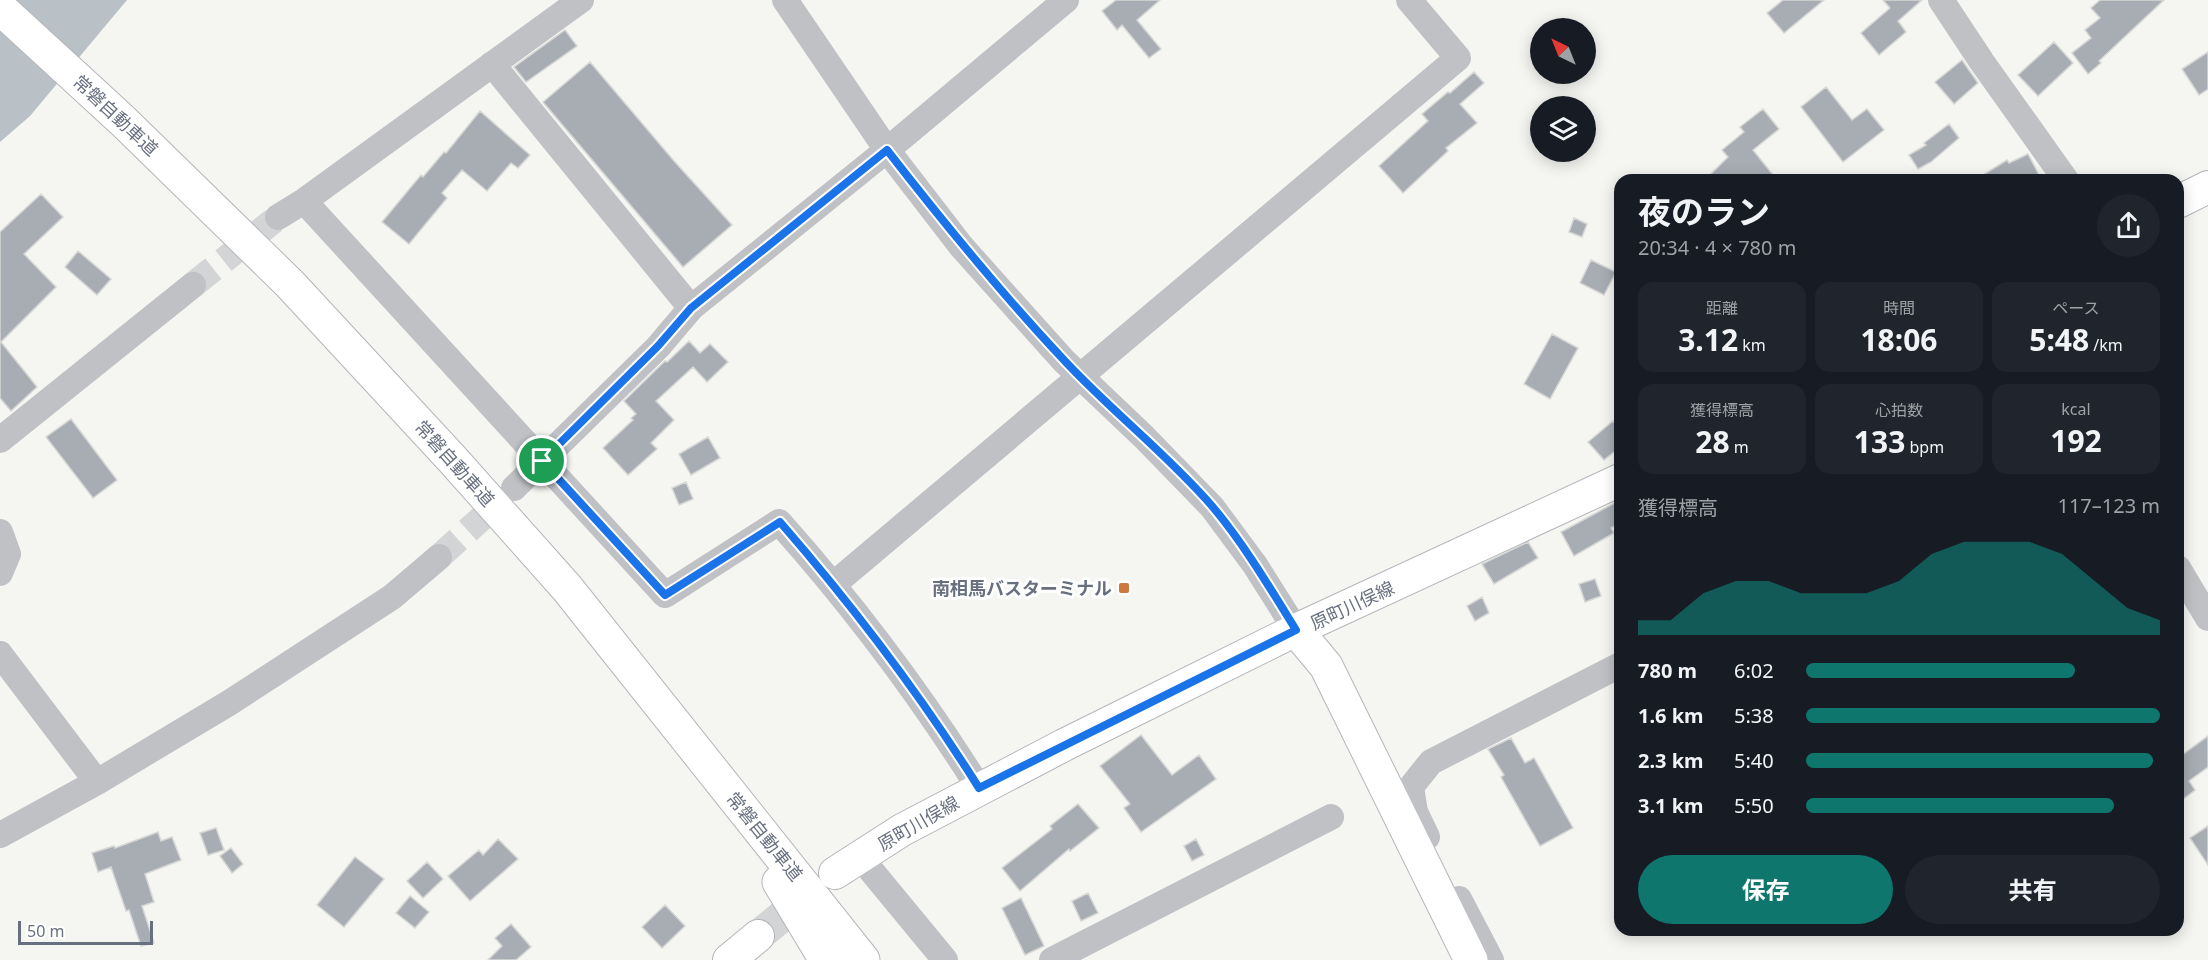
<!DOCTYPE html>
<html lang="ja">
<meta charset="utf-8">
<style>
body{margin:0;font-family:"Noto Sans","Noto Sans JP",sans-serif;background:#20242c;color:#f1f3f6;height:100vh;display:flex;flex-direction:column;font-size:22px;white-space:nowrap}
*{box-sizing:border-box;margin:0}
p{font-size:20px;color:#9ea1a6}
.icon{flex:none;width:33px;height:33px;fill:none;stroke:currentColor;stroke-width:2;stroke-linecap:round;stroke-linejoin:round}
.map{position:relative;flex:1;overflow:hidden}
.details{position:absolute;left:1614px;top:174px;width:570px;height:762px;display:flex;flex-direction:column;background:#171b24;border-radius:18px;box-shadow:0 3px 15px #0003}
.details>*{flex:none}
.needle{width:39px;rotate:317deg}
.buttons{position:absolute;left:1530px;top:18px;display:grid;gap:12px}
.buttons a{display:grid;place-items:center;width:66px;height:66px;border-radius:50%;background:#171b24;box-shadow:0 3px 15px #0003;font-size:30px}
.scale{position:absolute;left:18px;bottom:15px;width:135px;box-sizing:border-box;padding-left:6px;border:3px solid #68707f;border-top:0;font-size:16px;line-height:21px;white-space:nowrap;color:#68707f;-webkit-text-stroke:4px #fff;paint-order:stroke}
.pin{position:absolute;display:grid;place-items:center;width:51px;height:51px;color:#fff;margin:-26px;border:3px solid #fff;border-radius:50%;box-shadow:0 2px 6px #0007}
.round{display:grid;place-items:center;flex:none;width:63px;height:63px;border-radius:32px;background:#20242c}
.overview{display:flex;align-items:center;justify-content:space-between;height:102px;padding:0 24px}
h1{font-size:33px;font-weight:700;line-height:45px}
.metrics{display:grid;grid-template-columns:repeat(3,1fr);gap:9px;height:102px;padding:6px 24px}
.metrics div{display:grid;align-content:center;border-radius:15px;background:#20242c;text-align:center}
.metrics b{font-size:30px;font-weight:700}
.metrics small{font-size:16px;font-weight:400}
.metrics p{font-size:16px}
.chart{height:168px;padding:12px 24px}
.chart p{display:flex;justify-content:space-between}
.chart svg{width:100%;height:108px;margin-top:6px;fill:#0f766e;opacity:.7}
.cta{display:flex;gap:12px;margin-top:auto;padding:12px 24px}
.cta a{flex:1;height:69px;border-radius:36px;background:#0f766e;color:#fff;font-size:24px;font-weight:700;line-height:69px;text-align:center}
.cta a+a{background:#20242c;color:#f1f3f6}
ul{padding:0 24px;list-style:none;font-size:20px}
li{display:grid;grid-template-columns:96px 72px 1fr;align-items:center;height:45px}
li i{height:15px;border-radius:8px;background:#0f766e}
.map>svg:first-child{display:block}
.water{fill:#bac1c6}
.building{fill:#a8acb3;stroke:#d6d7d5;stroke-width:1.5}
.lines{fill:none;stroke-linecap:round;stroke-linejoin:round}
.minor-tunnel{stroke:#d2d4d5;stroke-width:26;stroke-dasharray:26 13;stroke-linecap:butt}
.major-tunnel{stroke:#d2d4d5;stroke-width:32;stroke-dasharray:32 16;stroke-linecap:butt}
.major-casing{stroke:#b3b5b9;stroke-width:34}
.highway-casing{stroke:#b4b6ba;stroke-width:35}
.minor{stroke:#bfc1c5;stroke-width:26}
.major{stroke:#fff;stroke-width:32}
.highway{stroke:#fff;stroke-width:33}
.route-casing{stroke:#fff;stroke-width:12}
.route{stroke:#1a73e8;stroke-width:8}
.poi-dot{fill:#cb7a3c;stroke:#fff;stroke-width:2}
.labels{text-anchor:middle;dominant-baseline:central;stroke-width:6;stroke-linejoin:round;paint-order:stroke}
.street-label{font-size:18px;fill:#68707f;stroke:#fff}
.poi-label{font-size:18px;font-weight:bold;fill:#68707f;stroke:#fff;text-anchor:end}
</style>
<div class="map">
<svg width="2208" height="960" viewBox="0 0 2208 960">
<rect width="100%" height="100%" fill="#f5f5f2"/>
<path class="water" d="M9,0H127L30,116L0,142V10Z"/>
<path class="building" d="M1116,0H1160L1137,20L1161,49L1149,58L1122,25L1117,30L1102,11Z
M1783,0H1824L1784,33L1767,13Z
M1883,0H1922L1898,21L1906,32L1879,55L1861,33L1890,8Z
M2100,0H2164L2099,61L2101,63L2088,74L2072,53L2091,38L2085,30L2100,18L2091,8Z
M565,30L577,46L526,82L514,67Z
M2054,42L2073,63L2038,96L2018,75Z
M2208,52V89L2199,95L2182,69Z
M1962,60L1978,83L1954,104L1935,82Z
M590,62L674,161L732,225L683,267L543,102Z
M1474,72L1484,83L1460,104L1477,123L1446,148L1448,151L1403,193L1379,166L1428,121L1422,114L1448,92L1450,93Z
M1826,87L1852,120L1867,109L1884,130L1843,162L1801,107Z
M1763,109L1779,129L1753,150L1777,180H1705L1728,157L1722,150L1744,132L1740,127Z
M480,111L530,155L518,168L511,163L487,191L462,170L442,193L447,198L409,244L382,222L421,175L423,177L444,152L446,153Z
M1949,124L1959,138L1931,162L1918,169L1909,155L1926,145L1924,143Z
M2028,154L2039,175L2031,180H1975L2007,160L2009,163Z
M41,194L63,217L24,254L56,287L1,342L37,387L11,411L0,398V232Z
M1574,218L1587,224L1582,237L1569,232Z
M78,251L111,279L97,295L65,267Z
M1591,260L1616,272L1604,295L1580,283Z
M1552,334L1578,348L1550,399L1524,384Z
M689,341L700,353L710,344L728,362L707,382L693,367L656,401L674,420L651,443L657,449L628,475L603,448L633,420L631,418L636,414L624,401L665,361L667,362Z
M71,419L117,480L93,498L46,437Z
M1613,421L1620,429V447L1604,460L1588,442Z
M708,437L720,458L691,475L679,454Z
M686,482L693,499L679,505L672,488Z
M1620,500V523L1611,528L1614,533L1574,556L1561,532Z
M1528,542L1538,558L1494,584L1482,564Z
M1595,579L1601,596L1585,602L1579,584Z
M1482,597L1489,613L1475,621L1467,606Z
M1141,735L1172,775L1199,755L1216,779L1141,832L1124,808L1130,804L1100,766Z
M2208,736V767L2189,781L2195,790L2178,803V758Z
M1511,738L1525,763L1534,758L1573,828L1540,846L1501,777L1504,775L1488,749Z
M1078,804L1099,828L1070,851L1069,849L1020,891L1002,868L1052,829L1050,826Z
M2208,826V865L2190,838Z
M216,828L224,850L208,855L200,833Z
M158,832L161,841L172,837L181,860L145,874L154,902L142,906L154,943L141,946L129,910L126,911L111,867L98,872L92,853L114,846L115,848Z
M498,839L518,859L470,901L448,876L479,850L483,855Z
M1196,839L1204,855L1192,861L1184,846Z
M231,848L243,864L232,873L220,856Z
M355,857L384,879L344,927L317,905Z
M427,862L443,879L423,898L407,881Z
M1088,893L1098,913L1081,921L1072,901Z
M410,896L429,912L415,928L396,913Z
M1021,898L1044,946L1025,955L1002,908Z
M665,905L685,926L662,948L642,927Z
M511,924L531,947L516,960H488L502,946L495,938Z"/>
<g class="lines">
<path class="minor-tunnel" d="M193,285L278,217
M439,557L507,495"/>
<path class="major-tunnel" d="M758,936L813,891"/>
<defs>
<path id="major" d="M2178,202L2208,187
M835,873L902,830L1064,745L1296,630L1620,480
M729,960L758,936"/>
<path id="highway" d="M0,8L122,120L290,284L453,460L567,588L863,960
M1296,630L1326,666L1471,960
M779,882L826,960"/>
</defs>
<use href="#major" class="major-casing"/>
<use href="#highway" class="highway-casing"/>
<path class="minor" d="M785,0L887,150L961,246L1064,361L1144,437L1212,507L1255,565L1296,630
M1941,0L1982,62L2066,180
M492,64L691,308
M304,201L665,595L779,522C853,605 920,694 979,788
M278,217L304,201L581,0
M0,440L193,285
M514,488L658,347L691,308L887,150L1066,0
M0,532L8,554L0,573
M2178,568L2208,618
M834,584L1458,58L1409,0
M0,654L97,782
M0,835L97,782L229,703L392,597L439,557
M1427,837L1415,812L1411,787L1431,762L1620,665
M860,857L945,960
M1459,899L1491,960
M1052,960L1331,817"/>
<use href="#major" class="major"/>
<use href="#highway" class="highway"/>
</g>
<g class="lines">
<defs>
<path id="route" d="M887,150C943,222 1000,292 1063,359C1110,410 1166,453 1212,506C1244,544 1270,588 1296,630L979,788C920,694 853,606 780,522L665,595L542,461L658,346L691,308Z"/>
</defs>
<use href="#route" class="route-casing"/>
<use href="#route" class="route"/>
</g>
<rect class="poi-dot" x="1118" y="582" width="12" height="12" rx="3"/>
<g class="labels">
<g class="street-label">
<text transform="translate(116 115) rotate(43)">常磐自動車道</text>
<text transform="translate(455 463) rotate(48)">常磐自動車道</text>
<text transform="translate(1352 605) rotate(-25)">原町川俣線</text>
<text transform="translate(918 823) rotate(-30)">原町川俣線</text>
<text transform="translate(765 836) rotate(51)">常磐自動車道</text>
</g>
<g class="poi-label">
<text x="1112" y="588">南相馬バスターミナル</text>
</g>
</g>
</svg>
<div class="buttons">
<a><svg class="needle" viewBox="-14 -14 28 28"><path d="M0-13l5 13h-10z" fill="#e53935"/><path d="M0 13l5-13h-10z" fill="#9ea1a6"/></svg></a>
<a><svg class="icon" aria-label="layers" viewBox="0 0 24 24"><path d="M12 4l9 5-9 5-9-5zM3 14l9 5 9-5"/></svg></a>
</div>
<div class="scale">50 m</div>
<div class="pin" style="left:542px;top:461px;background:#1e9e55"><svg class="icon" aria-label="arrive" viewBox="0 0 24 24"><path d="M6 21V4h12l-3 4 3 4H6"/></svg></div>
<section class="details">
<div class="overview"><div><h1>夜のラン</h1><p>20:34 · 4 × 780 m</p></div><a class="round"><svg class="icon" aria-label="share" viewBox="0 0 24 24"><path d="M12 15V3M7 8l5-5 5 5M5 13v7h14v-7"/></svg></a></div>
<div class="metrics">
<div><p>距離</p><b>3.12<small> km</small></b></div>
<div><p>時間</p><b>18:06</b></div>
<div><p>ペース</p><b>5:48<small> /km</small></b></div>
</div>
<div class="metrics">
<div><p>獲得標高</p><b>28<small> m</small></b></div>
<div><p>心拍数</p><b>133<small> bpm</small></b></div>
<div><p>kcal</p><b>192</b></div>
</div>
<div class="chart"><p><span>獲得標高</span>117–123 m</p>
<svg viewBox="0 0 160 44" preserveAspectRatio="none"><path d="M0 44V38L10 38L20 27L30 22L40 22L50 27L60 27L70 27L80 22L90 11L100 6L110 6L120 6L130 11L140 22L150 33L160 38V44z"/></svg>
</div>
<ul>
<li><b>780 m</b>6:02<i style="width:76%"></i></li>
<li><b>1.6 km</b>5:38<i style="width:100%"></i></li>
<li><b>2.3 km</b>5:40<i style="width:98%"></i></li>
<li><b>3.1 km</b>5:50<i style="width:87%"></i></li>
</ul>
<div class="cta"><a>保存</a><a>共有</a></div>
</section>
</div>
